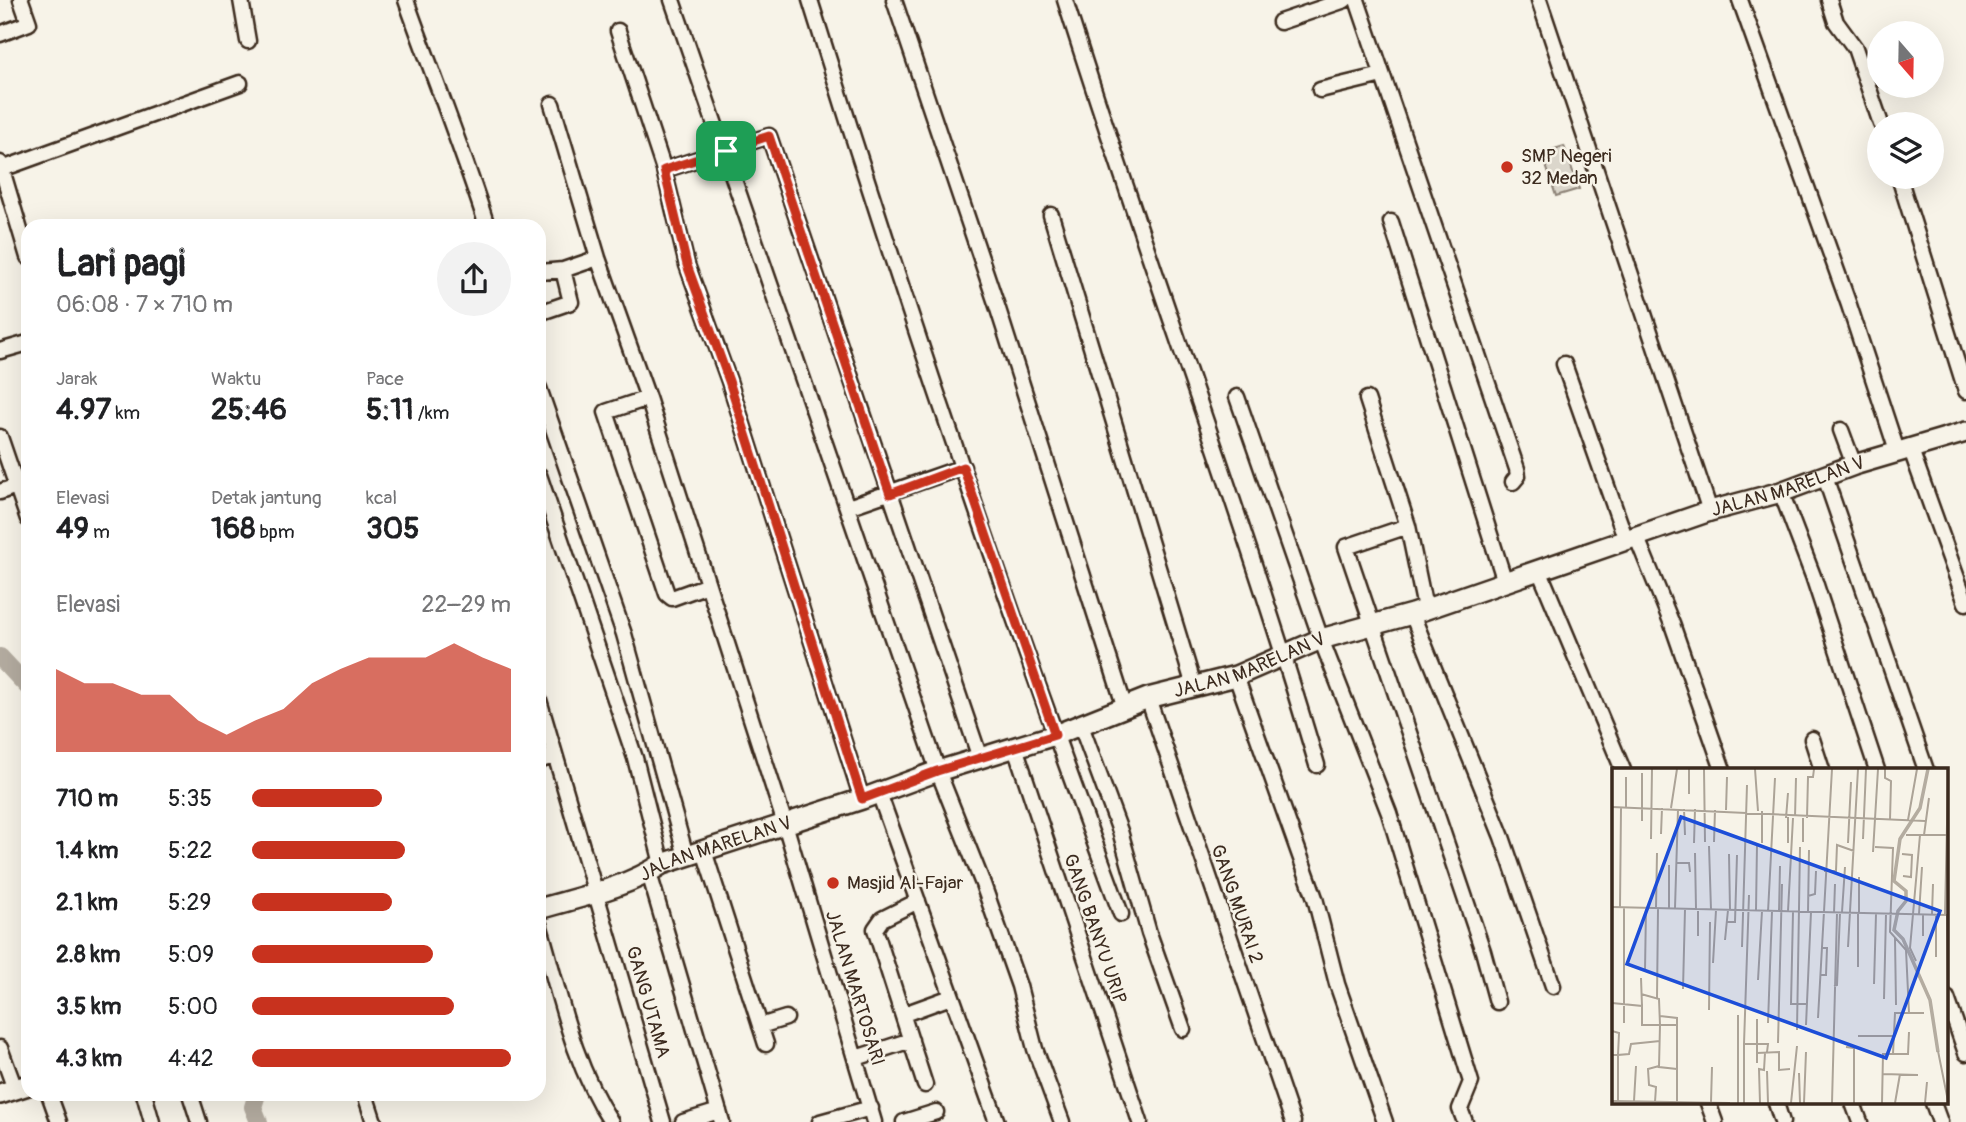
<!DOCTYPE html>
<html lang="id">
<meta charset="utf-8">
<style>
body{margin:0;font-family:Pangolin,sans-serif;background:#f2f2f2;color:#202124;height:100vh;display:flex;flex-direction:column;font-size:26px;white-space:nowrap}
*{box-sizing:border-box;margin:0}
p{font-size:23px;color:#757577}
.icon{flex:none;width:38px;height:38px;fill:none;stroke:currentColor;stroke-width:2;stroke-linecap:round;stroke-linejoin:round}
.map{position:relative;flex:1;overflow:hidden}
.drawer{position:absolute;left:21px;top:219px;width:525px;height:882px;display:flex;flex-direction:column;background:#fff;border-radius:21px;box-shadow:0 7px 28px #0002}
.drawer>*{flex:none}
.needle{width:46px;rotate:160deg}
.tools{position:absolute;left:1867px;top:21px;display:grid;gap:14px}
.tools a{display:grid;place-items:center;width:77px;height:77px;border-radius:50%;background:#fff;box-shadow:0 7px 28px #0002;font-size:35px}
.pin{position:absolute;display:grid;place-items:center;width:60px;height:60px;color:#fff;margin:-30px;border-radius:14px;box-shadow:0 4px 10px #0006}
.round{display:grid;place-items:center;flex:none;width:74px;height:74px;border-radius:37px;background:#f2f2f2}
.summary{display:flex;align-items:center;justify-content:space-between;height:119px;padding:0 35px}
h1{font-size:38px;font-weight:700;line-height:52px}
.figures{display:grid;grid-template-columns:repeat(3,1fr);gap:10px;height:119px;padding:7px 35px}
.figures div{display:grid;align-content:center}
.figures b{font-size:30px;font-weight:700}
.figures small{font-size:19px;font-weight:400}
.figures p{font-size:19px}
.chart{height:196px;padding:14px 35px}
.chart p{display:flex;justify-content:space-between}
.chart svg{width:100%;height:126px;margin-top:7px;fill:#c8321e;opacity:.7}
ul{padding:0 35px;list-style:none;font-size:23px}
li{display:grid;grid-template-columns:112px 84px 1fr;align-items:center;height:52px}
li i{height:18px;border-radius:9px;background:#c8321e}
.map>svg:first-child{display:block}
.green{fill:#dbd6cb;stroke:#8b8074;stroke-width:2}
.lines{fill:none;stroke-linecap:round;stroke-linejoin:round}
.canal{stroke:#b4aca0;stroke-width:18}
.street-casing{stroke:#3b2a1e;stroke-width:19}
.secondary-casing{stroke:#3b2a1e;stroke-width:24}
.street{stroke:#f7f3e8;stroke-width:14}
.secondary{stroke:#f7f3e8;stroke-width:19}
.route-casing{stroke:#fff;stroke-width:14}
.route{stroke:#c8321e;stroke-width:9}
.poi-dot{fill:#c8321e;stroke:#f7f3e8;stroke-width:2.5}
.labels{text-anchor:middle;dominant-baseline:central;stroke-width:5;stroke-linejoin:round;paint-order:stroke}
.poi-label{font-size:19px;fill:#3b2a1e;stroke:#f7f3e8;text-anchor:start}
.street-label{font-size:19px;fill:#3b2a1e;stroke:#f7f3e8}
.inset-river{fill:none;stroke:#b4aca0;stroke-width:3.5}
.inset-road{fill:none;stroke:#aca397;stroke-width:2}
.view{fill:#1d4ed8;fill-opacity:0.15;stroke:#1d4ed8;stroke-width:3.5}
.inset-edge{fill:none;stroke:#3b2a1e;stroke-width:3.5}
</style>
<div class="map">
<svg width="1966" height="1122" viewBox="0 0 1966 1122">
<rect width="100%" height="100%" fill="#f7f3e8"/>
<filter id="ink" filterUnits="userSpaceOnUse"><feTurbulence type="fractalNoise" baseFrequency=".0143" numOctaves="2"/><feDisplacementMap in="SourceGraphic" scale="14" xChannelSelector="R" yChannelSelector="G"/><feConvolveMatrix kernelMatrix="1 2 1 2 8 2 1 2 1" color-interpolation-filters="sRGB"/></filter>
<g filter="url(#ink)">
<path class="green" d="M1564,146L1579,189L1556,196L1542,153Z"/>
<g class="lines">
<path class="canal" d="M0,657L28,687
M257,1094L253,1107L259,1122"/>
<defs>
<path id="street" d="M241,0L248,41
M406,0C433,76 463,150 487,226
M672,0L938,771L983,884L1019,986L1035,1049L1062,1122
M810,0C905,307 1009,612 1121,914
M894,0L998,309L1125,708
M1065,0C1145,256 1241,508 1317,765
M1357,0L1517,469L1518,476L1513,482
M1539,0L1710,511
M1740,0L1849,305L1897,451
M1829,0L1836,22L1855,48L1881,124
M1280,22L1345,0
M618,31L664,170L687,265L729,381L862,799
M0,34L29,23L21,0
M1320,90L1382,75
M552,104L598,258L648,398L785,824L874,1122
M0,163L28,257
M2,169L240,83
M664,170L769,136L980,758
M1899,177L1966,391
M1051,215L1194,686
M1391,222L1505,582
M540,272L563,270
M539,313L571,302L563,270L598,258
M0,351L28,343
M1564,364L1626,540
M539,388L624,634L686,856
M1237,397L1321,639L1389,813L1471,1082L1460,1109L1465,1122
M648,398L606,412L667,594L672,598L708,585
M1367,399L1408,526L1425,608
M1841,430L1854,465
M0,437L28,519
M1910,447L1966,603
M539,475L635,758L662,864
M1825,477L1926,770
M0,492L16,486
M1781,492L1813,576L1877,770
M848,507L963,467
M1408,526L1346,547L1483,951L1497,1002
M1637,538L1672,624L1723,770
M1539,570L1623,770
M1412,614L1502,837L1553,986
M1236,676L1315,898L1337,984L1385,1122
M1148,698L1293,1122
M539,700L663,1122
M1080,723L1120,831L1149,933L1183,1029
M1812,739L1822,770
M1015,747L1140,1122
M539,761L555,755
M879,793L997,1122
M704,851L766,1044
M649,873L722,1122
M918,901L882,919L875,929L925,1085
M539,924C559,991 572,1063 611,1122
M1947,998L1966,1053
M904,1014L951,997
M760,1026L786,1018
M0,1048L15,1089
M856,1058L911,1040
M49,1094L59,1122
M144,1094L152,1122
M190,1094L199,1122
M365,1094L374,1122
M1708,1103L1715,1122
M1776,1103L1782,1122
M1853,1103L1860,1122
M1933,1103L1940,1122
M683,1122L719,1111
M820,1122L871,1108
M904,1122L936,1112"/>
<g id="secondary">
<path id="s1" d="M539,909C580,897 626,888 662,864L862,799L938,771L1055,735L1148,698L1236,676L1321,639L1412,614L1710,511L1781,492L1854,465L1966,432"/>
<path d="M0,1094L28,1085"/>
</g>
</defs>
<use href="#street" class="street-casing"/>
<use href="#secondary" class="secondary-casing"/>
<use href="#street" class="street"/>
<use href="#secondary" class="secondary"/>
</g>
</g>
<g class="lines" filter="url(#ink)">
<defs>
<path id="route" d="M769,136L890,494L963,467L1055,735L937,771L862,799L729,381L687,265L664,170Z"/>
</defs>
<use href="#route" class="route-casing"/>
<use href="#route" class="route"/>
</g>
<g class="poi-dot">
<circle cx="1507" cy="167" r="7"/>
<circle cx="833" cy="883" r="7"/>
</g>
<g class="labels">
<g class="poi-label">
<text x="1521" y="156">SMP Negeri<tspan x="1521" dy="22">32 Medan</tspan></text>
<text x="847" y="883">Masjid Al-Fajar</text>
</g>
<g class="street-label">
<text stroke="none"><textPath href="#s1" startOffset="1320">JALAN MARELAN V</textPath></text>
<text stroke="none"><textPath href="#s1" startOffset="752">JALAN MARELAN V</textPath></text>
<text stroke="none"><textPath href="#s1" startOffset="187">JALAN MARELAN V</textPath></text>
<text transform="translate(1237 904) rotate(71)">GANG MURAI 2</text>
<text transform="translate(1095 929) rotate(71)">GANG BANYU URIP</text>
<text transform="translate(855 988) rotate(73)">JALAN MARTOSARI</text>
<text transform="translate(648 1002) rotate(74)">GANG UTAMA</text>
</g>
</g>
<g transform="translate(1612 768)">
<rect width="336" height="336" fill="#f7f3e8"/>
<path class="inset-river" d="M316,1L308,40L288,71L282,113L294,123V133L286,143L282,162L291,171L318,232L326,284"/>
<path class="inset-road" d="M92,1L93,74M143,1L146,43M273,1V10L279,13L278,52M30,5V53M77,26V1M0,39L313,53M14,40V9M59,40L65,1M72,41L73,67M114,42L115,9M183,49L184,10M174,50L176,25M195,50L196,9H201L202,1M296,52L305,1M49,66L50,40M294,67H336M312,67L317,30M39,71L40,1M251,71L254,1M102,74L103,42M191,74V50M82,75L83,41M150,75V43M176,75V49M236,75L239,14M97,78L99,142M263,79L281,80L278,164L294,182L297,245M261,84L266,1M83,85L84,141M117,86L118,142M290,86L300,87L299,109L291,108M64,95H77L78,104M212,103H224L225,77L242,83M137,127L132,276H156L155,284M196,128L203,126L204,103M0,139L336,147M8,139L9,40M44,140L45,85M57,140V97M63,140L66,41M144,142L145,76M176,143L181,50M156,144L163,10M167,144L168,98M181,144L179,236H195M196,144L197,82M230,144L233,99M222,145L223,116M246,145V199M247,145V109M307,146L310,99M320,146L321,116M324,146V189M333,147L336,10M335,147L336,213M114,154H123L125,87M86,168V141M311,168V146M283,170L284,237M113,172L116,142M130,179L135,17M236,179L246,1M304,193L298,180L308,67M101,195L104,142M33,203L34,139M208,207H214L215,180H209M29,210L30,238M146,212L150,143M262,216L264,146M222,218L225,217L228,145M71,221L73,141M29,226L47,231L48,257H65M45,230L46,141M272,231L274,146M0,235L30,238V257H48L47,299L65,301M97,242L98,154M48,248L65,250V335M206,250L220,1M145,251V295M12,255V139M156,255L160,143M194,257L199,144M185,262L188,79M0,263L7,265L6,287H0M246,268H282M166,275L170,116M132,276V335M234,279L242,280V335M326,283L336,333M145,285L167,284V302L178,301M281,286H296L297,264M155,303L156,335M187,305L188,335M271,306L306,307M0,333L118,335M6,333V287L17,286L19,276L48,273M22,333L24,298M43,334L44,319L37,317L36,301L47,298M99,334L100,299M126,335V247M148,335L147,301L152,302L153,285M179,335L185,278M192,335L194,284M220,335L225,145M270,335L271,286H281L283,245H312M283,335L288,306M313,335L315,314"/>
<path class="view" d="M69,49L328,143L274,290L15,196Z"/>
<rect width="336" height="336" class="inset-edge"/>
</g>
</svg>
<div class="tools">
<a><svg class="needle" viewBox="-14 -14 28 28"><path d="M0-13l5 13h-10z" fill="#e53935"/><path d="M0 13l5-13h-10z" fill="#757577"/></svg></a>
<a><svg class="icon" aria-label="layers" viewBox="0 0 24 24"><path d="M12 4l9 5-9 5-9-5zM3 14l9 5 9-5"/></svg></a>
</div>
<div class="pin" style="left:726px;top:151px;background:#1e9e55"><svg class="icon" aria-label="arrive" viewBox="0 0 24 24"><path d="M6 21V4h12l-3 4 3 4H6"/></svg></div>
<section class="drawer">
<div class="summary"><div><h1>Lari pagi</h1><p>06:08 · 7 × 710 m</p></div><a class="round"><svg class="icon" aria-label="share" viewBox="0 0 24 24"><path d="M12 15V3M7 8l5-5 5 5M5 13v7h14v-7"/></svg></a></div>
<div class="figures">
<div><p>Jarak</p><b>4.97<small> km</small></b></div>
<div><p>Waktu</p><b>25:46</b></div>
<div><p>Pace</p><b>5:11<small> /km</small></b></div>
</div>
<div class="figures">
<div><p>Elevasi</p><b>49<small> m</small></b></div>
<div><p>Detak jantung</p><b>168<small> bpm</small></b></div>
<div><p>kcal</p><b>305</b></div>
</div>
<div class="chart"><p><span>Elevasi</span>22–29 m</p>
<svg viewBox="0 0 160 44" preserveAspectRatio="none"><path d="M0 44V15L10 20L20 20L30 24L40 24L50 33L60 38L70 33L80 29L90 20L100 15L110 11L120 11L130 11L140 6L150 11L160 15V44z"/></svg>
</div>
<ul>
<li><b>710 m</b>5:35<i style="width:50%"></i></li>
<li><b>1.4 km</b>5:22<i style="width:59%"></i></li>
<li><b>2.1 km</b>5:29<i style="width:54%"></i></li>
<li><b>2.8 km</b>5:09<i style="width:70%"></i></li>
<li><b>3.5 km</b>5:00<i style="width:78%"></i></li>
<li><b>4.3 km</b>4:42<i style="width:100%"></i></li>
</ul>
</section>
</div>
